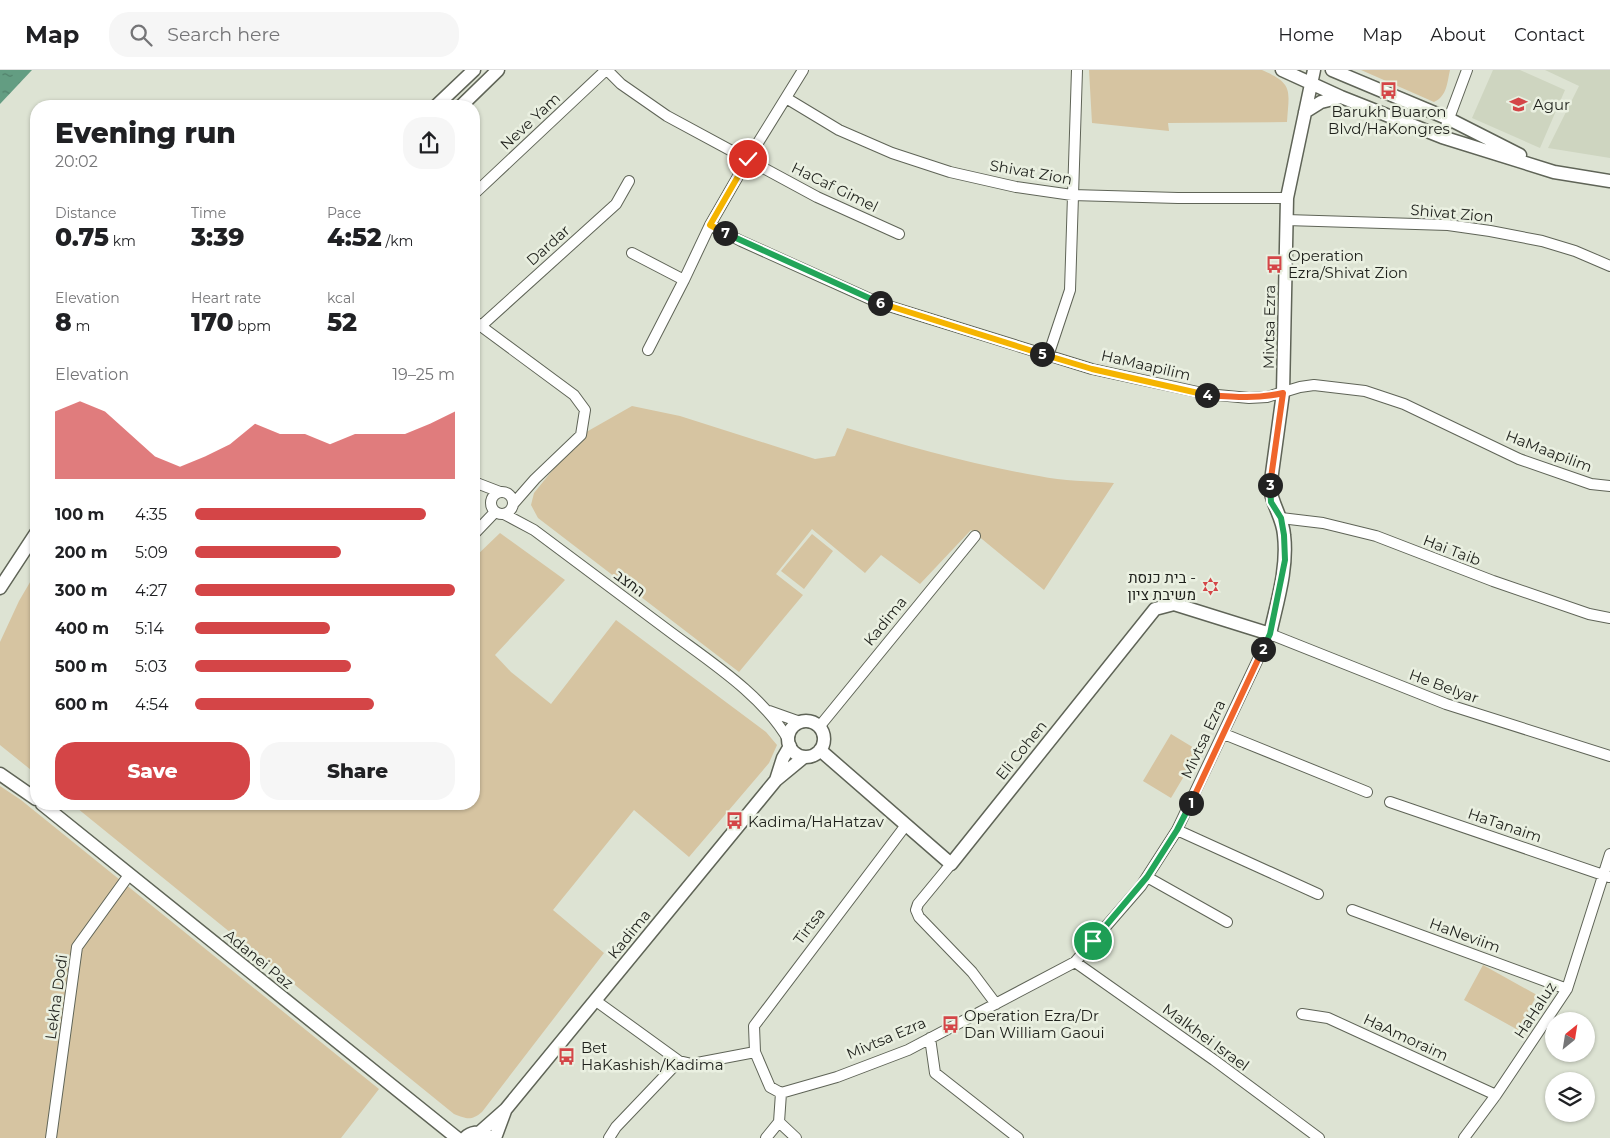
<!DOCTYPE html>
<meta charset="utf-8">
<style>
body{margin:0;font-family:Montserrat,Heebo,sans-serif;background:#f6f6f6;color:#202124;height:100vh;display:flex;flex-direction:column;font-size:19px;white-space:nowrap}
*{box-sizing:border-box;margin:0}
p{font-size:16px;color:#757577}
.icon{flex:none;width:28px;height:28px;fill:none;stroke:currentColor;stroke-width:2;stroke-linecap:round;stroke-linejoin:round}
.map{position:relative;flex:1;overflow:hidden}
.details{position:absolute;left:30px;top:30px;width:450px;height:710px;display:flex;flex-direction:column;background:#fff;border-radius:20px;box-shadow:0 1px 4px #0004}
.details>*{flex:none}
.needle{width:32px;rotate:30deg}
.fabs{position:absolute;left:1545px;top:942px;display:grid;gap:10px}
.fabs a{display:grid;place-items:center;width:50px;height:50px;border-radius:50%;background:#fff;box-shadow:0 1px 4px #0004;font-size:25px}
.pin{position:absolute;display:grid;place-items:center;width:42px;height:42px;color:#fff;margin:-21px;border:2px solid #fff;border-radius:50%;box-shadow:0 1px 5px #0007}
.km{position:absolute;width:25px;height:25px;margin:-12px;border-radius:50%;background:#222;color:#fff;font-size:14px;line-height:25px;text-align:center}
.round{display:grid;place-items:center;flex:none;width:52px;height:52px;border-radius:20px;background:#f6f6f6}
.overview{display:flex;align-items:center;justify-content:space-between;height:85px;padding:0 25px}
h1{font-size:28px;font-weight:800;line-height:38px}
.stats{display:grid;grid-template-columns:repeat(3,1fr);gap:8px;height:85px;padding:5px 25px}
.stats div{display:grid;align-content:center}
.stats b{font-size:25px;font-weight:800}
.stats small{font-size:14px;font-weight:400}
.stats p{font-size:14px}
.chart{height:140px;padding:10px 25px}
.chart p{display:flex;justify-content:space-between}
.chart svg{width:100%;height:90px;margin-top:5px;fill:#d44547;opacity:.7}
.button{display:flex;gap:10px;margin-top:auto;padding:10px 25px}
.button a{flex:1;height:58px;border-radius:20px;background:#d44547;color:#fff;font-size:20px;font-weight:800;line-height:58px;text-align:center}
.button a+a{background:#f6f6f6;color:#202124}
ul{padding:0 25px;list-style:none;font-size:16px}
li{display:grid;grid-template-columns:80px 60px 1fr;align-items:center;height:38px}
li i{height:12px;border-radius:6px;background:#d44547}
header{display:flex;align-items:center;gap:30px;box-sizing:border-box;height:70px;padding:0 25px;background:#fff;border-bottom:1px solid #e0e0e0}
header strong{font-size:24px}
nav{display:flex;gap:28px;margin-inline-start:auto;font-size:18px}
.search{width:350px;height:45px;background:#f6f6f6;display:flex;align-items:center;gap:12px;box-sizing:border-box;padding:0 18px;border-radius:20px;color:#757577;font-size:19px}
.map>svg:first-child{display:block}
.built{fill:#ced5c0}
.grass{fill:#d6c4a1}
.water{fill:url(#water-ripples)}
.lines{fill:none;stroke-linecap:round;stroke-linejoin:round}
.minor-casing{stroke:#5f6457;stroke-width:12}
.tertiary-casing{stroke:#5f6457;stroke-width:15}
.minor{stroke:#fff;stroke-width:10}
.tertiary{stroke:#fff;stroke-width:12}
.split-1-casing{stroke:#fff;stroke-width:10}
.split-2-casing{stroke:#fff;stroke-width:10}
.split-3-casing{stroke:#fff;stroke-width:10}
.split-4-casing{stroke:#fff;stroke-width:10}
.split-5-casing{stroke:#fff;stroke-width:10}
.split-6-casing{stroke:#fff;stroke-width:10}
.split-7-casing{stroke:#fff;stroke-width:10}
.split-8-casing{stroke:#fff;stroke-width:10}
.split-1{stroke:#22a559;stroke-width:6}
.split-2{stroke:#f0652b;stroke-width:6}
.split-3{stroke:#22a559;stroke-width:6}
.split-4{stroke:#f0652b;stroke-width:6}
.split-5{stroke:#f5b400;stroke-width:6}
.split-6{stroke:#f5b400;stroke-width:6}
.split-7{stroke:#22a559;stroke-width:6}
.split-8{stroke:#f5b400;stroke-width:6}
.labels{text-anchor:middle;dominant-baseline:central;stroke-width:5;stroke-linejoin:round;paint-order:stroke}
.poi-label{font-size:15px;fill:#1f211c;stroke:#eaf0e1;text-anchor:start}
.street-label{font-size:15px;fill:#1f211c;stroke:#eaf0e1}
</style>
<header>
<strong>Map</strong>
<div class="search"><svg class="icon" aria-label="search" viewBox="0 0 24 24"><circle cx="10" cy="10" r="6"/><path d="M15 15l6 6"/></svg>Search here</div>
<nav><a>Home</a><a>Map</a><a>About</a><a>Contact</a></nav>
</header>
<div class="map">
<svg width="1610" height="1068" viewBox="0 0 1610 1068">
<defs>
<pattern id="water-ripples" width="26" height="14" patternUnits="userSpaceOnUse" patternTransform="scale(1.25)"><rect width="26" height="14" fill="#639d82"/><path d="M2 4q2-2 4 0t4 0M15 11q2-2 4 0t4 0" fill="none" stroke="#51806a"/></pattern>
</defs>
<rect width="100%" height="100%" fill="#dde3d3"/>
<path class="built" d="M1493,0H1520L1565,20L1540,78L1472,48Z
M1545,0H1610V88L1548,78L1579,16Z"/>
<path class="grass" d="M1089,0H1262C1294,14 1289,20 1287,52L1168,53L1169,61L1092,53Z
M1361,0H1450C1447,13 1447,26 1434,32Z
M632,336L680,346L815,389L835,386L847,358C910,377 974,395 1039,406C1063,411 1089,411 1114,413L1044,520L971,460L920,514L881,485L865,503L812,459L776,504L803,525L739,602L538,448L531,435L534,423L581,365Z
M500,463L565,510L495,585L511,602L551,634L616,550L766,662L777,675L769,693L689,787L634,740L553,840L604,883L482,1042C471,1051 467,1049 454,1044L72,734H474V488Z
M812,464L833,481L804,519L781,501Z
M36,502V704L0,675V572L19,531Z
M1171,664L1199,681L1171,728L1143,711Z
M0,716L21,730L379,1019L341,1068H0Z
M1483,895L1537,925L1518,960L1464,930Z"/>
<path class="water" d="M0,0H32L0,34Z"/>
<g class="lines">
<defs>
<path id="minor" d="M607,0L621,14L667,46L817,127L899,164
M786,28L839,60L892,83L950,102L1016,117L1072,125L1178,128H1287
M1442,67L1467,0
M474,124L606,0
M1286,150L1448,155L1490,161L1542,171L1575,181L1610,196
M710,155L741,171L879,233L1092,299L1207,324L1249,328L1267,327L1300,317L1314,315L1365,321L1404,334L1519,389L1591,414L1610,416
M632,183L684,210
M474,251L574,325L585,340L581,365L535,409L514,433
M481,256L616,134L629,111
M648,280L684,210L710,155L748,89L803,0
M1048,286L1070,220L1077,0
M474,412L500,422
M491 433a11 11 0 1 1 22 0a11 11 0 1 1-22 0Z
M504,444L534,460C579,494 624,527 669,561C709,591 764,626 789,671
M1281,448L1323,453L1376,466L1493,511L1589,544L1610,548
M474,464L495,442
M769,641L800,652
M819,657L975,466
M1224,664L1367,722
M1390,732L1609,807
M906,755L754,956L755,982L770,1017L781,1023L837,1007L908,980L1075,892L1141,816L1177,760L1270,564L1446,634L1610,686
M1177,760L1318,824
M951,794L918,834L916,840L919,847L972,902L996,934
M1147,807L1227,852
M1352,840L1567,919
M1075,892L1214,990L1319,1068
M596,931L679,991L692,994L755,982
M1302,944L1328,948L1496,1025
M930,968L935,1003L1018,1068
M781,1023L779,1052L796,1068
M51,1068L77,877L129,805
M609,1068L616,1057L679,991
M766,1068L779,1052
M1464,1068L1496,1025L1567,919L1610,784"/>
<path id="tertiary" d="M1282,0L1341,27L1442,67L1554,102L1610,111
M1332,0L1449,49L1520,85
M436,36L474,0
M461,36L498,0
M1305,42L1321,32L1341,27
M0,518L36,463
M788 669a18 18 0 1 1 36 0a18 18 0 1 1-36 0Z
M820,680L951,794L1155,539L1174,534L1270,564C1277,532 1288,498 1284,465C1283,448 1272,435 1270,418L1283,323L1287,128L1314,0
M0,704L36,729
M776,710L783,688L790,676
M42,734L457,1068
M480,1062L506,1039L776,710L804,687
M465,1068C471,1062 479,1061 487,1065
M495,1068L505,1041"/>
</defs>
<use href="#minor" class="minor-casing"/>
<use href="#tertiary" class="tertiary-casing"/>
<use href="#minor" class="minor"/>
<use href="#tertiary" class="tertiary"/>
</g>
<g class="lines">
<defs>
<path id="split-1" d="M1093,871L1147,807L1177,760L1191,733"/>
<path id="split-2" d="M1191,733L1263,579"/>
<path id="split-3" d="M1263,579L1270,564L1285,490L1284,465L1281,448L1271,432L1270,415"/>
<path id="split-4" d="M1207,325C1234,327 1257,329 1283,323L1270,415"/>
<path id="split-5" d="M1042,284L1092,299L1207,325"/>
<path id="split-6" d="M880,233L1042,284"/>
<path id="split-7" d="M725,163L880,233"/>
<path id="split-8" d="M725,163L710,155L748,89"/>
</defs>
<use href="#split-1" class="split-1-casing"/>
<use href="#split-2" class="split-2-casing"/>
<use href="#split-3" class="split-3-casing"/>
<use href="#split-4" class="split-4-casing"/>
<use href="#split-5" class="split-5-casing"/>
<use href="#split-6" class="split-6-casing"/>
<use href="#split-7" class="split-7-casing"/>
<use href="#split-8" class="split-8-casing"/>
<use href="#split-1" class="split-1"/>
<use href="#split-2" class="split-2"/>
<use href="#split-3" class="split-3"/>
<use href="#split-4" class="split-4"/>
<use href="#split-5" class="split-5"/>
<use href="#split-6" class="split-6"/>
<use href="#split-7" class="split-7"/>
<use href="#split-8" class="split-8"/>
</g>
<defs>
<symbol id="bus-bare" viewBox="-9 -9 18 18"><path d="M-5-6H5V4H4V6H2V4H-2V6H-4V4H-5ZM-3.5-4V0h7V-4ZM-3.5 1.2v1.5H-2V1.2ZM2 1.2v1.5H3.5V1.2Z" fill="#d44547" stroke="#eaf0e1" stroke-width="2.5" paint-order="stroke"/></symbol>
<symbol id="school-bare" viewBox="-9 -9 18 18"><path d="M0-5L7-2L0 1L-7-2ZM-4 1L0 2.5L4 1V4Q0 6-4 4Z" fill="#d44547" stroke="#eaf0e1" stroke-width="2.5" paint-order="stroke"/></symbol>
<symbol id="synagogue-bare" viewBox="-9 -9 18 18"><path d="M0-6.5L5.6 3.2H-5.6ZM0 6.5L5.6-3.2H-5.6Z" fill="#d44547" stroke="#eaf0e1" stroke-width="2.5" paint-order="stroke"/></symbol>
</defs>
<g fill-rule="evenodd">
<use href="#bus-bare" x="1376" y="8" width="25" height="25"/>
<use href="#school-bare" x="1506" y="22" width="25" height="25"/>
<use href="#bus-bare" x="1262" y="182" width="25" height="25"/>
<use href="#synagogue-bare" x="1198" y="504" width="25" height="25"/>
<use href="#bus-bare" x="722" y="738" width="25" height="25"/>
<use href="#bus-bare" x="938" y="942" width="25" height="25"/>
<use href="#bus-bare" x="554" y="974" width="25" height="25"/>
</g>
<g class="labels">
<g class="poi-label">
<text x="1533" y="34">Agur</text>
<text x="1389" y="41" text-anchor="middle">Barukh Buaron<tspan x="1389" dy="17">Blvd/HaKongres</tspan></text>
<text x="1288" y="185">Operation<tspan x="1288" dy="17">Ezra/Shivat Zion</tspan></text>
<text x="1196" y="507" text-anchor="end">בית כנסת -<tspan x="1196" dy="17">משיבת ציון</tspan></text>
<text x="748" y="751">Kadima/HaHatzav</text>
<text x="964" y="945">Operation Ezra/Dr<tspan x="964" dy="17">Dan William Gaoui</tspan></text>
<text x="581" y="977">Bet<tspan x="581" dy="17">HaKashish/Kadima</tspan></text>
</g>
<g class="street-label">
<text transform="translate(530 51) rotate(-43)">Neve Yam</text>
<text transform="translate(1031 102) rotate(10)">Shivat Zion</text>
<text transform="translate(835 117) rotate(26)">HaCaf Gimel</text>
<text transform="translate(1452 143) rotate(5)">Shivat Zion</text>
<text transform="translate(548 175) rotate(-42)">Dardar</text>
<text transform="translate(1269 257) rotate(-89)">Mivtsa Ezra</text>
<text transform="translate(1146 295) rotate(13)">HaMaapilim</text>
<text transform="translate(1549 381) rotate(21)">HaMaapilim</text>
<text transform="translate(1452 480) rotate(21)">Hai Taib</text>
<text transform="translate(630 513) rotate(37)">החצב</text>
<text transform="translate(885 551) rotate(-51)">Kadima</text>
<text transform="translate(1444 616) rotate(20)">He BeIyar</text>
<text transform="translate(1203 669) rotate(-65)">Mivtsa Ezra</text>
<text transform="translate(1021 680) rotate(-51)">Eli Cohen</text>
<text transform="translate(1505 755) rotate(19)">HaTanaim</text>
<text transform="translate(809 856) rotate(-53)">Tirtsa</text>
<text transform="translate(629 864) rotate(-51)">Kadima</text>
<text transform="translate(1465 865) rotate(20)">HaNeviim</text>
<text transform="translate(259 889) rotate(39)">Adanei Paz</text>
<text transform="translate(56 927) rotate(-82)">Lekha Dodi</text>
<text transform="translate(1535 940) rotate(-57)">HaHaluz</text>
<text transform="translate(1206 967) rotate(36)">Malkhei Israel</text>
<text transform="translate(1406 967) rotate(25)">HaAmoraim</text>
<text transform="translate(886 968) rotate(-23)">Mivtsa Ezra</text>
</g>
</g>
</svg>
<div class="fabs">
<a><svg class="needle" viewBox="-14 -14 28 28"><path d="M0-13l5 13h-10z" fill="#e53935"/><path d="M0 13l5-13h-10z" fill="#757577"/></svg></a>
<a><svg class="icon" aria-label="layers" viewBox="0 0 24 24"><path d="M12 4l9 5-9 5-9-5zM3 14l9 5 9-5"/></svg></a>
</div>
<div class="pin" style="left:1093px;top:871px;background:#1e9e55"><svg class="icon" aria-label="arrive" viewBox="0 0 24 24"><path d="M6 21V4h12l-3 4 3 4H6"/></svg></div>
<div class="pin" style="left:748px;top:89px;background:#d93025"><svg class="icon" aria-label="check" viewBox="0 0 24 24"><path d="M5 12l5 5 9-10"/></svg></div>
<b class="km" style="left:1191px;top:733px">1</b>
<b class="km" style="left:1263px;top:579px">2</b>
<b class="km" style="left:1270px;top:415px">3</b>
<b class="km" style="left:1207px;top:325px">4</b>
<b class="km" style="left:1042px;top:284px">5</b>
<b class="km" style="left:880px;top:233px">6</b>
<b class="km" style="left:725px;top:163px">7</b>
<section class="details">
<div class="overview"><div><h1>Evening run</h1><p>20:02</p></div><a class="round"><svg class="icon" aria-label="share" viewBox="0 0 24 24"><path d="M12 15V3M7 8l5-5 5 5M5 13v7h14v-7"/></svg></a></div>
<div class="stats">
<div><p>Distance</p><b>0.75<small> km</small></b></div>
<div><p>Time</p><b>3:39</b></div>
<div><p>Pace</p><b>4:52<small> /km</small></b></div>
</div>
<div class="stats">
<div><p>Elevation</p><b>8<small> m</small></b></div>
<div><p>Heart rate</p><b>170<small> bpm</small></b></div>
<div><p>kcal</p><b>52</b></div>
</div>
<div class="chart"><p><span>Elevation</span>19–25 m</p>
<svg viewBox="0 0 160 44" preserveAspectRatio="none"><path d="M0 44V11L10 6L20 11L30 22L40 33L50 38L60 33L70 27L80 17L90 22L100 22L110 27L120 22L130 22L140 22L150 17L160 11V44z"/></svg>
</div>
<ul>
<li><b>100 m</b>4:35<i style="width:89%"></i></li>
<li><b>200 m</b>5:09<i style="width:56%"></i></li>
<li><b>300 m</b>4:27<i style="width:100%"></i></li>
<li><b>400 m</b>5:14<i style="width:52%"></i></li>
<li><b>500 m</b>5:03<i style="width:60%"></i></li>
<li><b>600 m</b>4:54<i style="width:69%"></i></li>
</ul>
<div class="button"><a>Save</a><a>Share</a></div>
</section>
</div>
